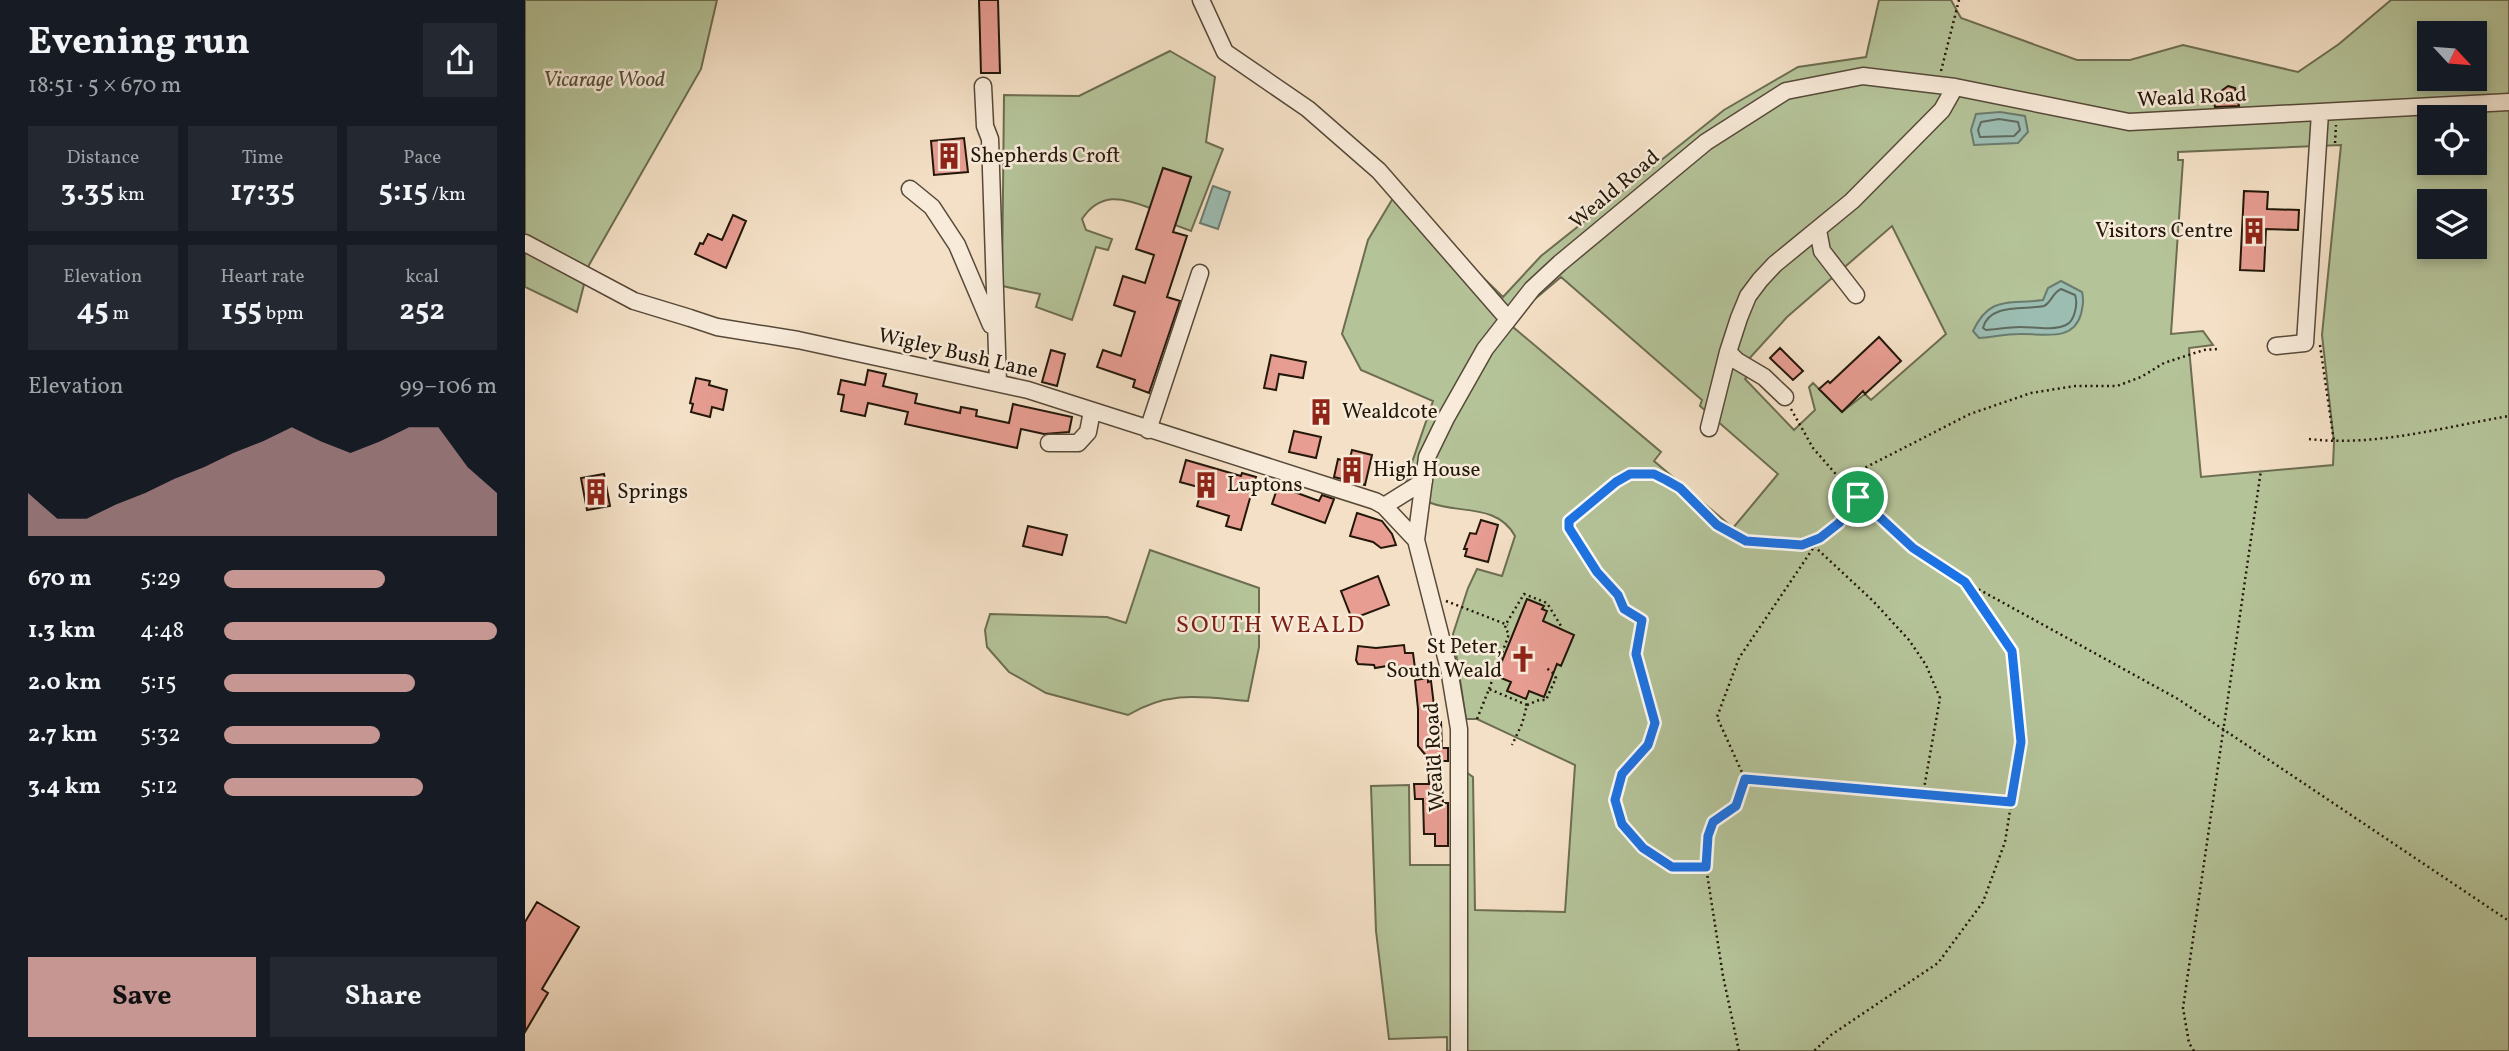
<!DOCTYPE html>
<meta charset="utf-8">
<style>
body{margin:0;font-family:Vollkorn,serif;background:#242831;color:#f1f3f6;height:100vh;display:flex;flex-direction:column;font-size:26px;white-space:nowrap}
*{box-sizing:border-box;margin:0}
p{font-size:23px;color:#9ea1a6}
.icon{flex:none;width:38px;height:38px;fill:none;stroke:currentColor;stroke-width:2;stroke-linecap:round;stroke-linejoin:round}
.map{position:relative;flex:1;overflow:hidden}
.panel{display:flex;flex-direction:column;background:#171b24;width:525px}
.panel>*{flex:none}
.needle{width:46px;rotate:116deg}
.buttons{position:absolute;left:1892px;top:21px;display:grid;gap:14px}
.buttons a{display:grid;place-items:center;width:70px;height:70px;border-radius:0px;background:#171b24;box-shadow:0 4px 10px #0003;font-size:35px}
.pin{position:absolute;display:grid;place-items:center;width:60px;height:60px;color:#fff;margin:-30px;border:4px solid #fff;border-radius:50%;box-shadow:0 2px 7px #0007}
.round{display:grid;place-items:center;flex:none;width:74px;height:74px;border-radius:0px;background:#242831}
.overview{display:flex;align-items:center;justify-content:space-between;height:119px;padding:0 28px}
h1{font-size:38px;font-weight:700;line-height:52px}
.stats{display:grid;grid-template-columns:repeat(3,1fr);gap:10px;height:119px;padding:7px 28px}
.stats div{display:grid;align-content:center;border-radius:0px;background:#242831;text-align:center}
.stats b{font-size:30px;font-weight:700}
.stats small{font-size:19px;font-weight:400}
.stats p{font-size:19px}
.chart{height:196px;padding:14px 28px}
.chart p{display:flex;justify-content:space-between}
.chart svg{width:100%;height:126px;margin-top:7px;fill:#c59692;opacity:.7}
.primary-button{display:flex;gap:14px;margin-top:auto;padding:14px 28px}
.primary-button a{flex:1;height:80px;border-radius:0px;background:#c59692;color:#111;font-size:28px;font-weight:700;line-height:80px;text-align:center}
.primary-button a+a{background:#242831;color:#f1f3f6}
ul{padding:0 28px;list-style:none;font-size:23px}
li{display:grid;grid-template-columns:112px 84px 1fr;align-items:center;height:52px}
li i{height:18px;border-radius:9px;background:#c59692}
main{display:flex;flex:1;min-height:0}
.map>svg:first-child{display:block}
.green{fill:#b5c399;stroke:#6c6d51;stroke-width:2;fill-rule:evenodd}
.water{fill:#9cbdb2;stroke:#6b7b6e;stroke-width:2}
.lines{fill:none;stroke-linecap:round;stroke-linejoin:round}
.shore{stroke:#5f6a5e;stroke-width:2}
.building{fill:#e79d92;stroke:#221709;stroke-width:2}
.minor-casing{stroke:#564938;stroke-width:19}
.path{stroke:#221709;stroke-width:2.5;stroke-dasharray:2 3.5;stroke-linecap:butt}
.minor{stroke:#f8ebda;stroke-width:16}
.route-casing{stroke:#fff;stroke-width:14}
.route{stroke:#1a73e8;stroke-width:9}
.labels{text-anchor:middle;dominant-baseline:central;stroke-width:5;stroke-linejoin:round;paint-order:stroke}
.park-label{font-size:21px;font-style:italic;fill:#55533b;stroke:#f8ebda}
.street-label{font-size:21px;fill:#221709;stroke:#f8ebda}
.poi-label{font-size:21px;fill:#221709;stroke:#f8ebda;text-anchor:start}
.quarter-label{font-size:24px;letter-spacing:2px;fill:#7a1f14;stroke:#f8ebda}
</style>
<main>
<section class="panel">
<div class="overview"><div><h1>Evening run</h1><p>18:51 · 5 × 670 m</p></div><a class="round"><svg class="icon" aria-label="share" viewBox="0 0 24 24"><path d="M12 15V3M7 8l5-5 5 5M5 13v7h14v-7"/></svg></a></div>
<div class="stats">
<div><p>Distance</p><b>3.35<small> km</small></b></div>
<div><p>Time</p><b>17:35</b></div>
<div><p>Pace</p><b>5:15<small> /km</small></b></div>
</div>
<div class="stats">
<div><p>Elevation</p><b>45<small> m</small></b></div>
<div><p>Heart rate</p><b>155<small> bpm</small></b></div>
<div><p>kcal</p><b>252</b></div>
</div>
<div class="chart"><p><span>Elevation</span>99–106 m</p>
<svg viewBox="0 0 160 44" preserveAspectRatio="none"><path d="M0 44V29L10 38L20 38L30 33L40 29L50 24L60 20L70 15L80 11L90 6L100 11L110 15L120 11L130 6L140 6L150 20L160 29V44z"/></svg>
</div>
<ul>
<li><b>670 m</b>5:29<i style="width:59%"></i></li>
<li><b>1.3 km</b>4:48<i style="width:100%"></i></li>
<li><b>2.0 km</b>5:15<i style="width:70%"></i></li>
<li><b>2.7 km</b>5:32<i style="width:57%"></i></li>
<li><b>3.4 km</b>5:12<i style="width:73%"></i></li>
</ul>
<div class="primary-button"><a>Save</a><a>Share</a></div>
</section>
<div class="map">
<svg width="1984" height="1051" viewBox="0 0 1984 1051">
<rect width="100%" height="100%" fill="#f4e0c6"/>
<filter id="stains"><feTurbulence type="fractalNoise" baseFrequency=".00286" numOctaves="4"/><feColorMatrix values="0 0 0 0 .2 0 0 0 0 .09 0 0 0 0 .02 0 0 0 .5 -.17"/></filter>
<radialGradient id="worn" r=".72"><stop offset=".6" stop-color="#630" stop-opacity="0"/><stop offset="1" stop-color="#630" stop-opacity=".3"/></radialGradient>
<path class="green" d="M0,0H192L176,69L64,265L52,312L0,287Z
M1354,0H1426L1436,18L1552,60H1605L1658,45L1773,72L1814,44L1866,0H1984V1051H922V1037L864,1039L851,931L846,786L884,785L885,865H934V767L948,777L950,910L1040,912L1050,765L952,719H941L928,634L943,588L952,569L977,576L990,536C972,503 933,514 906,503C897,499 888,489 880,483L908,401L836,370L817,334L843,240L871,193L978,297L1016,256L1199,110L1273,67L1341,57ZM1904,33H1950V79H1904ZM1904,117H1950V163H1904ZM1816,145L1797,335L1809,442L1808,465L1676,477L1664,348L1688,345L1678,331L1646,334L1658,160H1653V152ZM1904,201H1950V247H1904ZM1367,226L1421,334L1346,400L1340,394L1317,412L1288,383L1284,387L1290,410L1269,430L1220,379L1226,372L1222,361L1262,317ZM1036,277L1177,400L1175,406L1253,474L1208,528L1129,461L1136,452L988,327L1010,299Z
M645,51L690,77L681,142L698,149L666,231L650,225L666,177L638,168L625,208C597,197 575,192 557,219L561,230L587,239L583,250L571,247L547,320L511,307L515,294L477,286L479,95L554,96Z
M625,550L734,588V647L723,701C676,697 646,690 603,715L521,693L484,672L462,647L460,630L465,614L582,617L601,623Z"/>
<path class="water" d="M1475,112L1500,116L1503,132L1493,143L1449,145L1446,130L1451,114Z
M688,186L705,192L693,229L675,223Z
M1536,281L1557,292C1559,300 1558,305 1556,314C1548,343 1517,333 1494,334C1481,334 1467,337 1454,338L1448,331C1465,295 1483,305 1518,300L1523,288Z"/>
<g class="lines">
<path class="shore" d="M1474,119L1493,122L1495,130L1489,136L1455,137L1453,130L1456,122Z
M1536,289L1550,295C1553,303 1550,321 1541,325C1528,331 1509,327 1495,327C1484,327 1473,329 1461,330L1458,328C1464,303 1499,310 1519,306C1527,302 1527,293 1536,289Z"/>
</g>
<path class="building" d="M454,0H473L475,73H456Z
M1703,86L1710,88L1714,106L1690,107L1688,97Z
M439,138L443,172L409,175L406,141Z
M638,168L666,177L648,232L662,236L642,297L655,301L624,393L608,387L610,380L572,367L578,350L596,356L610,312L589,305L598,276L620,283L629,255L611,249Z
M1719,191L1743,192L1742,209L1774,210L1773,230L1741,229L1739,271L1715,270Z
M208,215L221,221L201,268L170,254L175,243L178,244L183,234L197,240Z
M1354,337L1376,361L1340,394L1338,391L1317,412L1294,389L1303,381L1305,383Z
M1255,348L1278,371L1268,380L1245,358Z
M526,350L540,354L532,386L517,382Z
M746,355L781,362L778,378L754,374L751,390L739,388Z
M343,370L361,374L358,386L392,394L390,403L435,413L436,407L452,410L451,416L484,423L488,404L547,417L544,432L519,434L496,429L492,448L380,424L383,412L343,403L340,416L316,411L319,395L313,394L316,380L340,385Z
M171,378L185,381L184,385L202,390L198,410L187,407L185,417L166,412L168,404L165,403Z
M769,431L796,437L791,458L764,452Z
M827,450L847,455L840,485L809,477L813,459L824,462Z
M661,460L716,476L717,473L731,477L716,530L701,526L704,516L672,506L677,488L655,482Z
M79,474L85,506L62,510L56,478Z
M753,486L794,501L797,495L809,499L800,523L747,504Z
M832,513L857,521L867,534L871,545L856,548L848,542L825,536Z
M956,520L973,525L963,562L940,556L942,549H939L945,533L951,534Z
M503,526L542,535L537,555L498,546Z
M853,576L864,605L827,619L816,591Z
M1002,599L1019,606L1017,609L1022,611L1018,621L1049,635L1036,666L1032,664L1019,697L1004,691L1001,699L982,691L986,682L971,676Z
M879,645L880,653H888L890,668L863,671L862,666L850,668L849,665L833,664L831,660L833,646L851,648Z
M903,678V682L906,681L911,722H916L917,748H923V761H916L918,803H923V846H910V834H899L898,799H890L889,784H904L903,758L893,746V709L890,680Z
M12,902L54,927L17,989L23,993L0,1032V922Z"/>
<g class="lines">
<defs>
<path id="minor" d="M676,0L700,52L783,109L854,171L983,319
M458,86L460,126L465,139L473,382
M385,189L407,207L432,245L466,325
M1293,230L1297,251L1331,295
M0,243L109,301L165,318L192,327L273,340L503,390L850,501L859,506L891,540
M1751,346L1780,343L1795,113
M1203,352L1212,361L1239,377L1260,397
M1184,428L1203,352L1214,318L1223,296L1235,280L1250,264L1327,201L1417,110L1430,87
M623,430L675,273
M524,443H553L563,432L567,411
M859,506L899,481
M934,1051V729L924,669L891,540L902,457L921,418L960,349L1007,289L1035,263L1181,142L1261,91L1338,76L1430,87L1604,122L1984,102"/>
</defs>
<use href="#minor" class="minor-casing"/>
<path class="path" d="M1416,71L1434,0
M1810,143L1811,125
M1795,345L1809,442
M1266,409L1288,448L1316,480L1388,548L1440,582L1463,614L1487,651L1496,742L1480,842L1458,902L1413,963L1306,1035L1289,1051
M1784,439C1850,447 1919,427 1984,416
M1316,480L1445,414L1506,393L1550,386H1592L1616,377L1639,363L1679,350L1692,349
M1289,546L1348,601L1384,640L1401,665L1415,698L1398,794
M1444,584L1653,699L1984,921
M921,601L983,625
M964,689L984,634L980,628L981,624L999,594L1022,603L1036,626
M1002,705L1014,700H1021L1031,678L1027,672L1020,667
M952,719L964,689L1002,705L997,724L987,745
M1220,779L1486,802
M1181,867H1147L1117,848L1097,824L1090,800L1097,774L1123,745L1130,723L1111,654L1117,620C1112,617 1102,613 1098,609C1095,604 1095,598 1091,594C1078,575 1044,545 1044,521C1063,507 1081,482 1103,475C1143,461 1167,506 1192,525C1219,546 1264,550 1295,538
M1214,1051L1198,976L1181,867L1183,836L1188,823L1211,806L1220,779L1192,717L1214,658L1295,538L1313,523L1333,497
M1669,1051L1664,1043L1658,1008L1736,470"/>
<use href="#minor" class="minor"/>
</g>
<g class="lines">
<defs>
<path id="route" d="M1105,474H1129L1141,480L1155,488L1192,525L1221,541L1277,545L1295,538L1314,523L1333,497L1388,548L1440,582L1487,651L1496,742L1486,802L1220,779L1211,806L1188,822L1183,836L1181,867H1147L1118,848L1097,824L1090,800L1097,774L1123,745L1130,723L1111,654L1117,620L1099,609L1093,595L1072,572L1044,528V521L1091,482Z"/>
</defs>
<use href="#route" class="route-casing"/>
<use href="#route" class="route"/>
</g>
<defs>
<symbol id="building-bare" viewBox="-9 -9 18 18"><path d="M-4-6H4V6H1V3H-1V6H-4ZM-2.5-4.3h1.7v1.8h-1.7ZM.8-4.3h1.7v1.8H.8ZM-2.5-1h1.7V.8h-1.7ZM.8-1h1.7V.8H.8Z" fill="#8f2418" stroke="#f8ebda" stroke-width="2.5" paint-order="stroke"/></symbol>
<symbol id="church-bare" viewBox="-9 -9 18 18"><path d="M-1.2-6h2.4v3.5h3.3v2.4h-3.3V6h-2.4V-.1h-3.3v-2.4h3.3Z" fill="#8f2418" stroke="#f8ebda" stroke-width="2.5" paint-order="stroke"/></symbol>
</defs>
<g fill-rule="evenodd">
<use href="#building-bare" x="405" y="137" width="38" height="38"/>
<use href="#building-bare" x="1710" y="212" width="38" height="38"/>
<use href="#building-bare" x="777" y="393" width="38" height="38"/>
<use href="#building-bare" x="808" y="451" width="38" height="38"/>
<use href="#building-bare" x="662" y="466" width="38" height="38"/>
<use href="#building-bare" x="52" y="473" width="38" height="38"/>
<use href="#church-bare" x="979" y="640" width="38" height="38"/>
</g>
<g class="labels">
<g class="park-label">
<text x="79" y="80">Vicarage Wood</text>
</g>
<g class="street-label">
<text transform="translate(1667 98) rotate(-3)">Weald Road</text>
<text transform="translate(1090 190) rotate(-40)">Weald Road</text>
<text transform="translate(433 354) rotate(13)">Wigley Bush Lane</text>
<text transform="translate(910 757) rotate(-93)">Weald Road</text>
</g>
<g class="poi-label">
<text x="445" y="156">Shepherds Croft</text>
<text x="1708" y="231" text-anchor="end">Visitors Centre</text>
<text x="817" y="412">Wealdcote</text>
<text x="848" y="470">High House</text>
<text x="702" y="485">Luptons</text>
<text x="92" y="492">Springs</text>
<text x="977" y="647" text-anchor="end">St Peter,<tspan x="977" dy="24">South Weald</tspan></text>
</g>
<g class="quarter-label">
<text x="746" y="626">SOUTH WEALD</text>
</g>
</g>
<rect width="100%" height="100%" filter="url(#stains)"/>
<rect width="100%" height="100%" fill="url(#worn)"/>
</svg>
<div class="buttons">
<a><svg class="needle" viewBox="-14 -14 28 28"><path d="M0-13l5 13h-10z" fill="#e53935"/><path d="M0 13l5-13h-10z" fill="#9ea1a6"/></svg></a>
<a><svg class="icon" aria-label="locate" viewBox="0 0 24 24"><circle cx="12" cy="12" r="6"/><path d="M12 2v4M12 18v4M2 12h4M18 12h4"/></svg></a>
<a><svg class="icon" aria-label="layers" viewBox="0 0 24 24"><path d="M12 4l9 5-9 5-9-5zM3 14l9 5 9-5"/></svg></a>
</div>
<div class="pin" style="left:1333px;top:497px;background:#1e9e55"><svg class="icon" aria-label="arrive" viewBox="0 0 24 24"><path d="M6 21V4h12l-3 4 3 4H6"/></svg></div>
</div>
</main>
